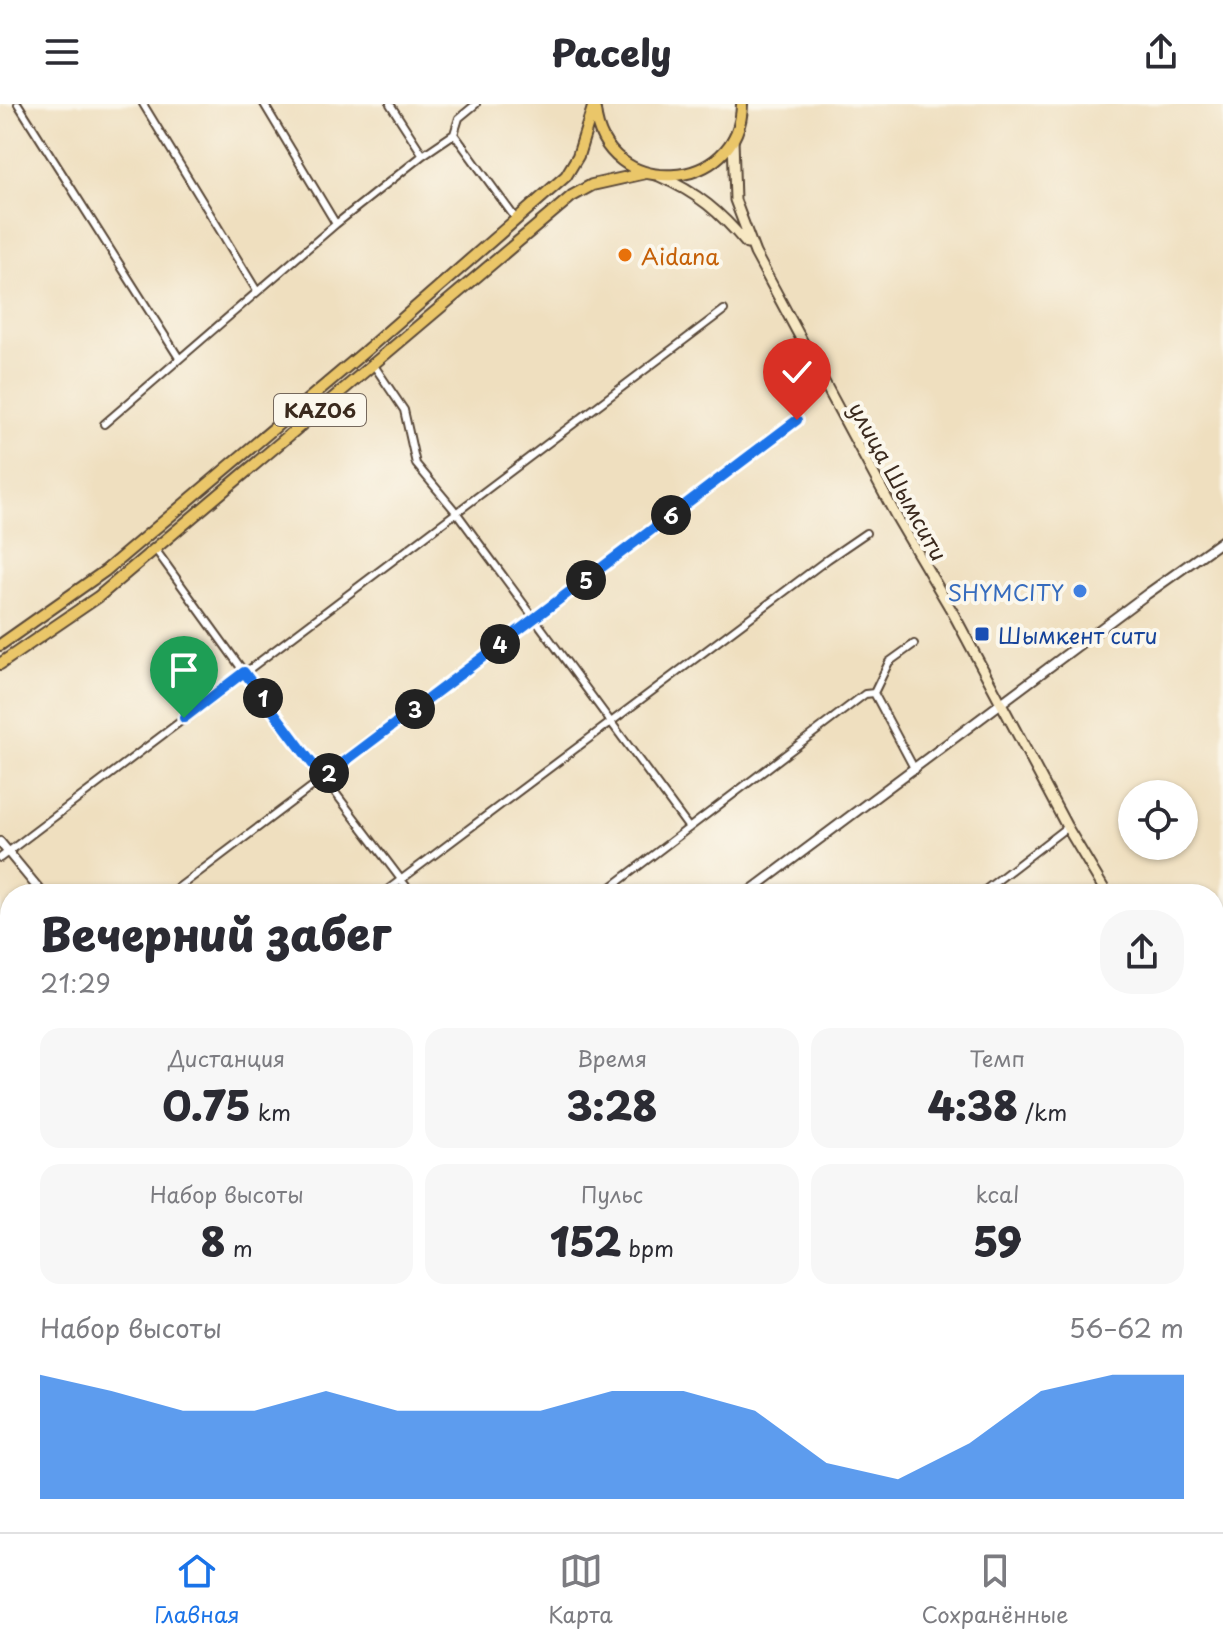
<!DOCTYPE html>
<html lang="ru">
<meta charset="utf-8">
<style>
body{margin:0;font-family:"Playpen Sans",sans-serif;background:#f7f7f7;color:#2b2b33;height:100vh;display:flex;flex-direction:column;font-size:30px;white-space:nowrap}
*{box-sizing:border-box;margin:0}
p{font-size:26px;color:#7c7c81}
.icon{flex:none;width:44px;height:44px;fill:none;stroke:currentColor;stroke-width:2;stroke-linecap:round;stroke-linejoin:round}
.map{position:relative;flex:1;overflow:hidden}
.panel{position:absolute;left:0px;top:780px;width:1224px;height:648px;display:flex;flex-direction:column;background:#fff;border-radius:32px 32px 0 0;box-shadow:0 2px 6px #0004}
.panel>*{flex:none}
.tools{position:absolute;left:1118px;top:676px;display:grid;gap:16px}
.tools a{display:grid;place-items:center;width:80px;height:80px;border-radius:50%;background:#fff;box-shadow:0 2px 6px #0004;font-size:40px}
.pin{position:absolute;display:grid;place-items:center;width:68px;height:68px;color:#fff;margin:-82px -34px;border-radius:50% 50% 50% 0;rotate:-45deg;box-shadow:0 0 8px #0007}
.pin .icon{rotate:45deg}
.km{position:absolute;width:40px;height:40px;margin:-20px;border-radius:50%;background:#222;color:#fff;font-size:22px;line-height:40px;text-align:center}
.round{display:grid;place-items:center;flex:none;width:84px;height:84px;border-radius:32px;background:#f7f7f7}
.summary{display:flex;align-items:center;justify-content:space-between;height:136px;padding:0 40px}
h1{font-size:44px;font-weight:800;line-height:60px}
.stats{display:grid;grid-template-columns:repeat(3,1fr);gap:12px;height:136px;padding:8px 40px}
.stats div{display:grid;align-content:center;border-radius:20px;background:#f7f7f7;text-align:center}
.stats b{font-size:40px;font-weight:800}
.stats small{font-size:22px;font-weight:400}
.stats p{font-size:22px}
.chart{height:224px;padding:16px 40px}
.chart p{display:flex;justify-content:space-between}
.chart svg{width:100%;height:144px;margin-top:8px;fill:#1a73e8;opacity:.7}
header{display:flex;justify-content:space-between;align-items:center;height:104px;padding:0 40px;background:#fff;font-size:36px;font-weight:800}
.tabs{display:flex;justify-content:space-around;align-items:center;height:112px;border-top:2px solid #e1e1e2;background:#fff;font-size:22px;color:#7c7c81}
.tabs a{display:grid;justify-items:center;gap:4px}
.tabs .on{color:#1a73e8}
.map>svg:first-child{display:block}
.park{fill:url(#park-crowns);stroke:#6e7e50;stroke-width:2}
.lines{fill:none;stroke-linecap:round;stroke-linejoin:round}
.minor-casing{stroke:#564536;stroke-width:10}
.tertiary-casing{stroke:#564536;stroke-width:12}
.secondary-casing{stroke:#564536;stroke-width:13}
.trunk-casing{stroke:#564536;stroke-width:14}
.minor{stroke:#fff;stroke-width:6}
.tertiary{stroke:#fff;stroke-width:8}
.secondary{stroke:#f7e8c3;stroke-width:9}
.trunk{stroke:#eac669;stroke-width:10}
.route-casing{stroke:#fff;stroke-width:16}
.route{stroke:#1a73e8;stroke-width:10}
.food-dot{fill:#e8710a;stroke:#fbf7ec;stroke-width:3}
.shop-dot{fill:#3f7fe0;stroke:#fbf7ec;stroke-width:3}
.transit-dot{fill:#1a4fb4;stroke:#fbf7ec;stroke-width:3}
.labels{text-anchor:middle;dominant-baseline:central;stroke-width:8;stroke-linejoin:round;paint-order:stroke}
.shield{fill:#fbf7ec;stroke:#75685c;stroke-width:2}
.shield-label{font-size:20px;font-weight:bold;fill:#3b2a1e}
.food-label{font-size:22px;fill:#c56008;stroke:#fbf7ec;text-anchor:start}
.street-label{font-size:22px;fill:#3b2a1e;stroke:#fbf7ec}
.shop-label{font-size:22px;fill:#366cbe;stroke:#fbf7ec;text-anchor:end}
.transit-label{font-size:22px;fill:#164399;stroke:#fbf7ec;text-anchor:start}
</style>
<header><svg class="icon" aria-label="menu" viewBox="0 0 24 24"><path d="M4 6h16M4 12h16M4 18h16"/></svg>Pacely<svg class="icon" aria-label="share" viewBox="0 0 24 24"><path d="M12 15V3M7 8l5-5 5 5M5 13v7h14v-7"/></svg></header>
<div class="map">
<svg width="1223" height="1428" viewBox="0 0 1223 1428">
<defs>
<pattern id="park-crowns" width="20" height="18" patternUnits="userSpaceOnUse" patternTransform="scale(2)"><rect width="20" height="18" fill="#a2d381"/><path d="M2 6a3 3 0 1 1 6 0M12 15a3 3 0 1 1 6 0" fill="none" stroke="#8cb56f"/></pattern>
</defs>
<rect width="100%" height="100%" fill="#fbf7ec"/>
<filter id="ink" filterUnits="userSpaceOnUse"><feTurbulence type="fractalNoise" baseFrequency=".0125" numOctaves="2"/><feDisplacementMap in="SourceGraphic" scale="16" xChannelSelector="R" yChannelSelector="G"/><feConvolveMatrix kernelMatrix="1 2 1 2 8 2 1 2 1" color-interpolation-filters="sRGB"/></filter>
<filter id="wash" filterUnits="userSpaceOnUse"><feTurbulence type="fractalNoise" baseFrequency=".006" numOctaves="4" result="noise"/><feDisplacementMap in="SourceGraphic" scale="32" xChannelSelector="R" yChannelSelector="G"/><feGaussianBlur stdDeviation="1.8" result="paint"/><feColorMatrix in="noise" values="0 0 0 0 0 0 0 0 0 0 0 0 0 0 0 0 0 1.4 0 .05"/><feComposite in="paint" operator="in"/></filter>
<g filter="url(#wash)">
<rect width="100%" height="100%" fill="#efdfbf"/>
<path class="park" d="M10,1154V1178L0,1180V1155Z"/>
</g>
<g filter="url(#ink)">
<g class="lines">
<defs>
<path id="minor" d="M18,0L179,254
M143,0L257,187
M264,0L336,120
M390,0L423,51
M454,30L516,115
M373,260L404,306L416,360L456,408L689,724
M104,320L336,120L423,51L454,30L459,14L476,0
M155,445L244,568L412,790
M874,589L889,558L914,540
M0,754L724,206
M170,790L797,316
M382,790L828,455L866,429
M602,790L865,590L874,589L915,666
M980,790L1067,723
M0,963L10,975
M0,1021L10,1019
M0,1150L10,1148
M0,1184L10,1182
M1214,1252L1223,1253
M1214,1292L1223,1285
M1214,1367L1223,1360
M1214,1406L1223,1418
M180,1418L205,1428
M935,1418L941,1428
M340,1428L352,1418
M547,1428L559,1418
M709,1428L717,1418
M872,1428L885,1418
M968,1428L982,1418
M1030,1428L1044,1418
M1133,1428L1146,1418"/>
<path id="tertiary" d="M0,738L43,790
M746,790L1147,490L1223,436
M565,1418L574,1428
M2,1428L10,1415"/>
<path id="secondary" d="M733,35L735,96L755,149L896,412L953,509L1067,723L1107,790
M659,72C698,89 720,108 747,140
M1214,984L1223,1000
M1214,1264L1223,1257
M1214,1277L1223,1271
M985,1428L999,1418
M1004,1428L1018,1418"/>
<path id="trunk" d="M595,6C605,98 741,90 742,0
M0,541L105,467L363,249L566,72L578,52L594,0
M0,560L98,493L572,92L592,81L646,69"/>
</defs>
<use href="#minor" class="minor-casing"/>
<use href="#tertiary" class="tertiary-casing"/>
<use href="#secondary" class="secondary-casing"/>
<use href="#trunk" class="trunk-casing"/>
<use href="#minor" class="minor"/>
<use href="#tertiary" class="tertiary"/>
<use href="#secondary" class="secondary"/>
<use href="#trunk" class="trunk"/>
</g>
</g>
<g class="lines" filter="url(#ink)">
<defs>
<path id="route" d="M184,614L244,568L323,674L797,316"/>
</defs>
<use href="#route" class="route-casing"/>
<use href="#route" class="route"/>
</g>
<circle class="food-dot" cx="625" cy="151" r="8"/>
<circle class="shop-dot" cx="1080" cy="487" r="8"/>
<rect class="transit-dot" x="974" y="522" width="16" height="16" rx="4"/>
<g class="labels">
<rect class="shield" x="274" y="290" width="92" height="32" rx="6"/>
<g class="shield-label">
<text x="320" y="306">KАZ06</text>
</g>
<g class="food-label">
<text x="641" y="151">Aidana</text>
</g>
<g class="street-label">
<text transform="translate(899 377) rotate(61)">улица Шымсити</text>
</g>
<g class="shop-label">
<text x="1064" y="487">SHYMCITY</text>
</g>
<g class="transit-label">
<text x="998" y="530">Шымкент сити</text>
</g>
</g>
</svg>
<div class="tools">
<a><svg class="icon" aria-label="locate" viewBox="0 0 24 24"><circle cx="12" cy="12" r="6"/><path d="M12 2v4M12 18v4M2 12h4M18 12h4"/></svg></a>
</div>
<div class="pin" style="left:184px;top:614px;background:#1e9e55"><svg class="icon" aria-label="arrive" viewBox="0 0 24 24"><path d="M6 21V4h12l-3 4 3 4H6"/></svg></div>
<div class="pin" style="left:797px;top:316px;background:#d93025"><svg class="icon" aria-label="check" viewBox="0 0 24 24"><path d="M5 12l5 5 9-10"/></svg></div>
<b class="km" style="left:263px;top:594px">1</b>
<b class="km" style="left:329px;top:669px">2</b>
<b class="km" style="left:415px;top:605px">3</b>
<b class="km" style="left:500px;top:540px">4</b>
<b class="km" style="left:586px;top:476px">5</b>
<b class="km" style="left:671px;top:411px">6</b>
<section class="panel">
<div class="summary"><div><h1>Вечерний забег</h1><p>21:29</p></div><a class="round"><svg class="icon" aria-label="share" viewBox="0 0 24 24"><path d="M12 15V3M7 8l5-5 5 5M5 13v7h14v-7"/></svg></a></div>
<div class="stats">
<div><p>Дистанция</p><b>0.75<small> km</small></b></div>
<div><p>Время</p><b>3:28</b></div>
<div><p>Темп</p><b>4:38<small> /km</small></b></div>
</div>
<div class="stats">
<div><p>Набор высоты</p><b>8<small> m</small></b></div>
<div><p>Пульс</p><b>152<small> bpm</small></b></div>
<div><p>kcal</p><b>59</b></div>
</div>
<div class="chart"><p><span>Набор высоты</span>56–62 m</p>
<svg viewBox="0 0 160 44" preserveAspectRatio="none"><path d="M0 44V6L10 11L20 17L30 17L40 11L50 17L60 17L70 17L80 11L90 11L100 17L110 33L120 38L130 27L140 11L150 6L160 6V44z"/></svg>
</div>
</section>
</div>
<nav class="tabs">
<a class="on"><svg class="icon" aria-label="home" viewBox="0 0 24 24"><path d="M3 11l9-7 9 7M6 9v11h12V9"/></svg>Главная</a>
<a><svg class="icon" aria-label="map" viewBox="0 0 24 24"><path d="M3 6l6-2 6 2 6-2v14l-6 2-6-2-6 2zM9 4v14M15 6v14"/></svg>Карта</a>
<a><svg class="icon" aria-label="saved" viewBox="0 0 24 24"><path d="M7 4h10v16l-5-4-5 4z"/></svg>Сохранённые</a>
</nav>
